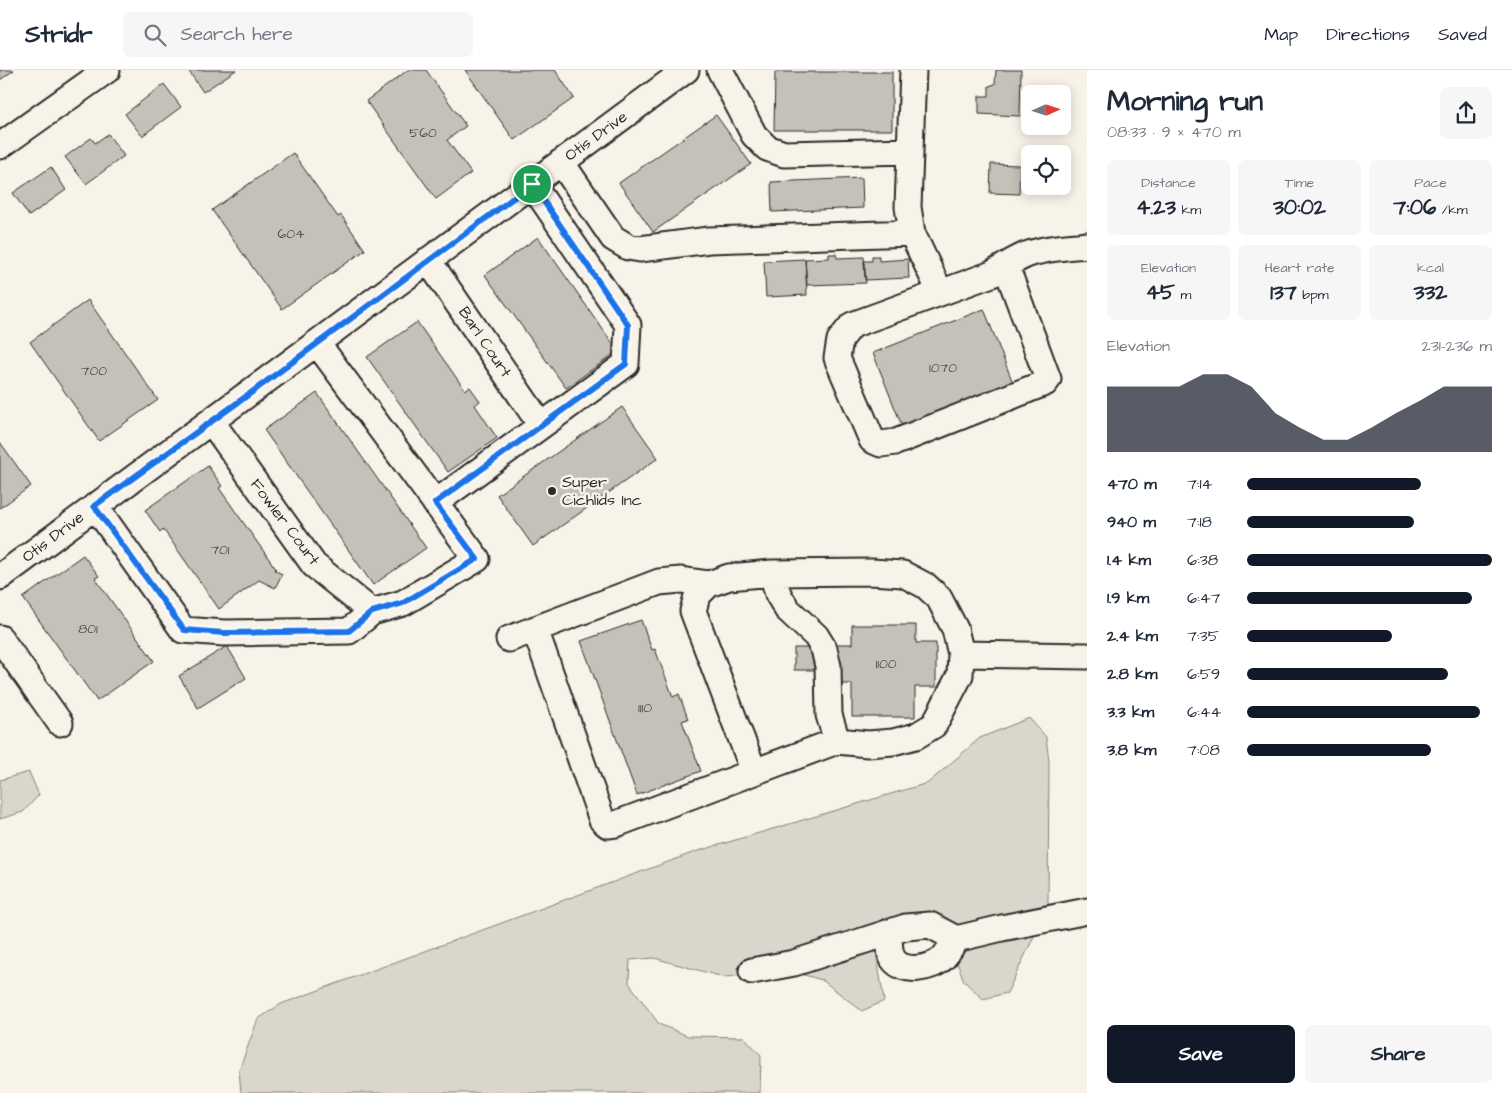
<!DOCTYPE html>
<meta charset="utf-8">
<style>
body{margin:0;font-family:"Architects Daughter",sans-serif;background:#f6f6f7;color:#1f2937;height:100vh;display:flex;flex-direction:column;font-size:19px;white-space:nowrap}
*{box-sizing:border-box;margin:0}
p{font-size:16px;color:#747a83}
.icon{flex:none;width:28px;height:28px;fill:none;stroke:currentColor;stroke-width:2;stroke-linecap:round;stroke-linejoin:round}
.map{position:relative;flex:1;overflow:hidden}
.drawer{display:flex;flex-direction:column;background:#fff;width:425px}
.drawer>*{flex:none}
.needle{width:32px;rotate:87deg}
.buttons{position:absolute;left:1021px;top:15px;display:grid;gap:10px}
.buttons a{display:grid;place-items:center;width:50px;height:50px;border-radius:8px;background:#fff;box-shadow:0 2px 12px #0003;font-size:25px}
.pin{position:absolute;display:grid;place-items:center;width:42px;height:42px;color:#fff;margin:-21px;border:2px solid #fff;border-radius:50%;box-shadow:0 1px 5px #0007}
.round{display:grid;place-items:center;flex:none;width:52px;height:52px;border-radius:8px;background:#f6f6f7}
.summary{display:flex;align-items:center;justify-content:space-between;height:85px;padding:0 20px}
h1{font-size:28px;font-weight:700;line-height:38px}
.figures{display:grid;grid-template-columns:repeat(3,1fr);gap:8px;height:85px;padding:5px 20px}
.figures div{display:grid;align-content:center;border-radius:8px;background:#f6f6f7;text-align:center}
.figures b{font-size:21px;font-weight:700}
.figures small{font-size:14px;font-weight:400}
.figures p{font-size:14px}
.chart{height:140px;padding:10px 20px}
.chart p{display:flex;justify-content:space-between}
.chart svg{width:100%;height:90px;margin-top:5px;fill:#111827;opacity:.7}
.action{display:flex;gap:10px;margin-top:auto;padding:10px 20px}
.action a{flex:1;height:58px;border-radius:8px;background:#111827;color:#fff;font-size:20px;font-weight:700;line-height:58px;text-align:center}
.action a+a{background:#f6f6f7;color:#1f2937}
ul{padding:0 20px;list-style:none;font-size:16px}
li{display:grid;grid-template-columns:80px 60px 1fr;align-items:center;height:38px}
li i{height:12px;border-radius:6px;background:#111827}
header{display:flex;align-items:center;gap:30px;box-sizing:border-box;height:70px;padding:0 25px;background:#fff;border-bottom:1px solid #e0e1e3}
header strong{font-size:24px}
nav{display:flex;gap:28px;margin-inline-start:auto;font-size:18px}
.search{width:350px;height:45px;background:#f6f6f7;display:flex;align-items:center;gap:12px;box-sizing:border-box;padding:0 18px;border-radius:8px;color:#747a83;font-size:19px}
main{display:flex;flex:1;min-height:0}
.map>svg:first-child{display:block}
.green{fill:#dad6cc;stroke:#82807c}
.building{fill:#c4c1b9;stroke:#2b2b2b}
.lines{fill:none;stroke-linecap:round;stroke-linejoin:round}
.minor-casing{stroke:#2b2b2b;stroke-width:29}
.minor{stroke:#f7f3e8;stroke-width:25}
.route-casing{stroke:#fff;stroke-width:10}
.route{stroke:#1a73e8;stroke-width:6}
.poi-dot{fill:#2b2b2b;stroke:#f7f3e8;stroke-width:2}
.labels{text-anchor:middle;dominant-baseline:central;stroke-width:5;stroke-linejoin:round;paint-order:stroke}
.number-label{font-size:14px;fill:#51504e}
.street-label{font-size:16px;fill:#2b2b2b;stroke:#f7f3e8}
.poi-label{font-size:16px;fill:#2b2b2b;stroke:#f7f3e8;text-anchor:start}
</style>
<header>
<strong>Stridr</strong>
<div class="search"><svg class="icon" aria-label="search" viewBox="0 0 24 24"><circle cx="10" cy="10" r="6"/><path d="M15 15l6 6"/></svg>Search here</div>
<nav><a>Map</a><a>Directions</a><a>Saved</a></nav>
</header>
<main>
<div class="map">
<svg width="1087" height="1023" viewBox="0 0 1087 1023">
<rect width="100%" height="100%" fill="#f7f3e8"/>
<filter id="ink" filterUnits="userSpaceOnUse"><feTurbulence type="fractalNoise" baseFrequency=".02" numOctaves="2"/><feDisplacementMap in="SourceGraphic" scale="10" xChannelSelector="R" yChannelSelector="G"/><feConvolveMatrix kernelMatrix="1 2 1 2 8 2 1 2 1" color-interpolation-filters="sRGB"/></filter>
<g filter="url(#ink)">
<path class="green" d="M1029,648L1046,667L1049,691L1048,837L1007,923L983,929L964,911L945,861L925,845L901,843L876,881L884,931L862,941L822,910L797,903L723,907L654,888L630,890L629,913L659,954L688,966L744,967L761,985L760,1023H241L239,1000L258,949L281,934L695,782L928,713L980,668Z
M29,702L39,725L23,742L0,749V710Z"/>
<path class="building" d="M0,0H14L0,10Z
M188,0H236L203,22Z
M408,0H426L466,56L447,70L471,103L436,129L366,31Z
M465,0H555L574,28L514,70Z
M996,0H1021L1020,46L979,44V26H989V16L995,14Z
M775,2H892V60H774Z
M164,14L181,37L142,66L125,44Z
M716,45L751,94L653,162L619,113Z
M108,64L124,86L86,114L65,87L91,68L95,73Z
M293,83L338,147L341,145L365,180L282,239L212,140Z
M991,94L1020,95L1019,124L990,123Z
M51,97L66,120L29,146L13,123Z
M862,108L863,138L772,142L771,112Z
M538,167L618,281L566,318L485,205Z
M829,184H836L837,188L864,187L866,213L807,215L805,189L829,188Z
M872,186H879V191L908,189L909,208L865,210L864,191H872Z
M805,189L807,225L766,227L764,191Z
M88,230L158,330L99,371L30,272Z
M984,239L1013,313L902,356L873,283Z
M417,252L465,320L470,317L480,331L475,335L497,368L448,402L367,287Z
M317,323L426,478L373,515L264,360Z
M622,337L658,388L533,476L497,425Z
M0,372L31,416L0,438Z
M208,396L222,416L219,418L276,499L274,500L282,504L275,518L259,510L219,539L163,459L160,462L145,440Z
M83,485L99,506L95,508L154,591L97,631L23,528Z
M641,550L652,580L655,579L673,627L679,624L688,649L682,651L701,701L637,725L581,571Z
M852,555H916V573H936V617H915V647H852V614H835L836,574H852Z
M227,576L246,608L198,638L179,606Z
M794,578H815V600H794Z"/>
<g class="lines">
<defs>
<path id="minor" d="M720,0L754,65L767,78L784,84L909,81
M913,0L908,137L912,163L940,222
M0,76L107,0
M561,92L613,168L628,177L640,179L709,170L912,163
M428,190L541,355
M1006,196L1048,309L1045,313L896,372L881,374L872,370L837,288L840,270L852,255L992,204C1002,198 1014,190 1026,185C1045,178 1067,177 1087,175
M211,351L314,495L372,542
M435,433L626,294L628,255L532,114
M95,436L183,560L224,563L349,561L372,542L403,533L477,489L317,273
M772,503L778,524L787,539L816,566L824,579L828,596L829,645L837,671
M0,507L686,0
M535,559L602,750L608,755L616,754L754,702L693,541L697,526L709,514L729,507L772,503L871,502L903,504L926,516L939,528L955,559L961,584L960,605L934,655L916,666L893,672L868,674L837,671L754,702
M0,568L60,653
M509,569L659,512L681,510L709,514
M961,584L1087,586
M889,862C889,871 889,882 893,889C903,904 932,899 943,888C948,883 952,875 956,869
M752,901L794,893L906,857L930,855L956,869L1002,858L1087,841"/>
</defs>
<use href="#minor" class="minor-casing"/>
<use href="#minor" class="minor"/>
</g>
</g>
<g class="lines" filter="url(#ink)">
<defs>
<path id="route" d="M532,114L628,255L626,294L435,433L477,489L403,533L372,542L349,561L224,563L184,560L94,436L244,328Z"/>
</defs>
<use href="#route" class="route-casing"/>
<use href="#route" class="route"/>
</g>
<circle class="poi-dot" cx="552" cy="421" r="5"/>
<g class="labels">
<g class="number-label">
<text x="423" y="63">560</text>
<text x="291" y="164">604</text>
<text x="943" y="298">1070</text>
<text x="94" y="301">700</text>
<text x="220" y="480">701</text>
<text x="88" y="559">801</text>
<text x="886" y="594">1100</text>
<text x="645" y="638">1110</text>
</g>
<g class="street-label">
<text transform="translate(596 66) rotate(-36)">Otis Drive</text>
<text transform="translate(485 272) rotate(56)">Barl Court</text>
<text transform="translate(285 452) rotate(53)">Fowler Court</text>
<text transform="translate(53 467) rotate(-37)">Otis Drive</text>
</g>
<g class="poi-label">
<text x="562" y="412">Super<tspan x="562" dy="18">Cichlids Inc</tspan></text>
</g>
</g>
</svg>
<div class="buttons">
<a><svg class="needle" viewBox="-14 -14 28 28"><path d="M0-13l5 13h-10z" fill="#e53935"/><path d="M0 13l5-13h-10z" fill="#747a83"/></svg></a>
<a><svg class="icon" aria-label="locate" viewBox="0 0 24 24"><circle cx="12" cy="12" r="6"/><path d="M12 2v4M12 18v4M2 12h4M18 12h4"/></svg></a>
</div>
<div class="pin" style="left:532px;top:114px;background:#1e9e55"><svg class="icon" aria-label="arrive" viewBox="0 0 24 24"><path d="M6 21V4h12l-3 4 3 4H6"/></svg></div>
</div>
<section class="drawer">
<div class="summary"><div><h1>Morning run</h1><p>08:33 · 9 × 470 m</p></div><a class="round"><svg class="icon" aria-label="share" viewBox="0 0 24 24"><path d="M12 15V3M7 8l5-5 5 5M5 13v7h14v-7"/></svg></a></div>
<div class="figures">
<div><p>Distance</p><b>4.23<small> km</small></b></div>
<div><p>Time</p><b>30:02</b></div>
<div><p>Pace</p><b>7:06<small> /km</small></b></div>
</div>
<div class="figures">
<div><p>Elevation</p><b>45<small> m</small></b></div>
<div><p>Heart rate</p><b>137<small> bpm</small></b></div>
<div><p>kcal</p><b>332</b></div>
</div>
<div class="chart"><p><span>Elevation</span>231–236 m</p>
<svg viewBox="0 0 160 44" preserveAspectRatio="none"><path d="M0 44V12L10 12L20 12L30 12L40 6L50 6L60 12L70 25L80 32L90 38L100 38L110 32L120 25L130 19L140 12L150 12L160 12V44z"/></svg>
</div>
<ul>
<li><b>470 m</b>7:14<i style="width:71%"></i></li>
<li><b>940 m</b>7:18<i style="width:68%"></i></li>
<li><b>1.4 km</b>6:38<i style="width:100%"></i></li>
<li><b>1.9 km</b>6:47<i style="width:92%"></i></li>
<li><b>2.4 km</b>7:35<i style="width:59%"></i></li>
<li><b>2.8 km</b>6:59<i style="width:82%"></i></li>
<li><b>3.3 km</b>6:44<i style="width:95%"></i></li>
<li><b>3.8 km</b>7:08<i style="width:75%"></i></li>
</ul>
<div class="action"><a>Save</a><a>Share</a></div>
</section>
</main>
